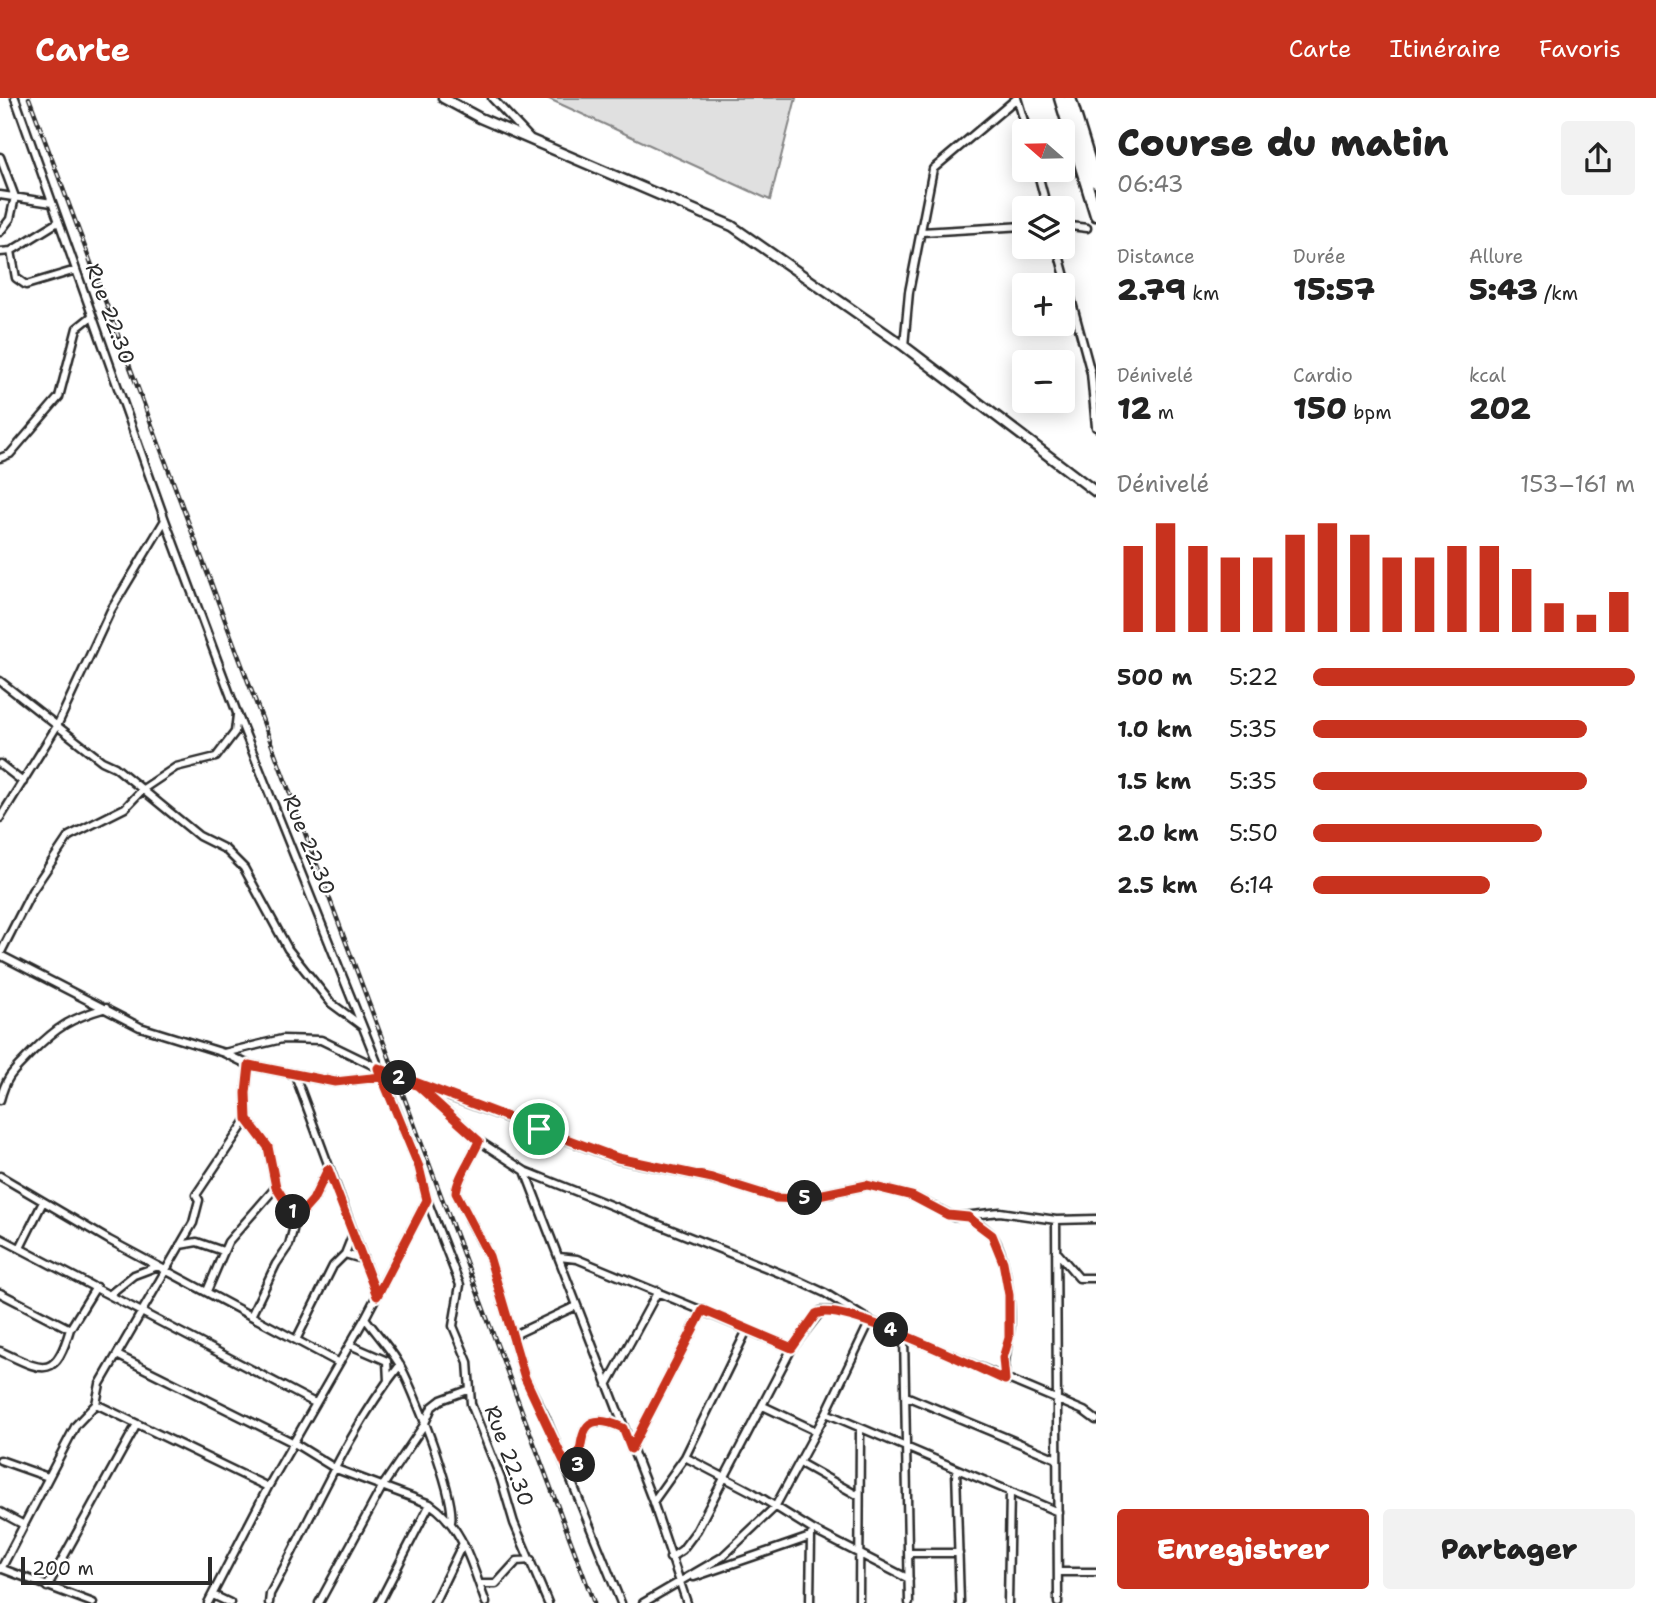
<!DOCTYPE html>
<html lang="fr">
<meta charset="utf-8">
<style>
body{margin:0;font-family:"Shantell Sans",sans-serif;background:#f2f2f2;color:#222;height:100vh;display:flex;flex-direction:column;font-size:26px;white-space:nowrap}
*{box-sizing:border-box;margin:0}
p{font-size:23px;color:#767676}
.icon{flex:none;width:38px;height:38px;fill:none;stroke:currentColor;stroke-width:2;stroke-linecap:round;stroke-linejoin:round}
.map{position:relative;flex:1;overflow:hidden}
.panel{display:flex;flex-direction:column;background:#fff;width:560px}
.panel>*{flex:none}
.needle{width:46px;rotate:290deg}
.tools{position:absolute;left:1012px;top:21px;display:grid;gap:14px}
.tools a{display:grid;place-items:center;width:63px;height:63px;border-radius:7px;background:#fff;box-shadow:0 4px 18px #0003;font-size:35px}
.scale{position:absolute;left:21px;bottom:18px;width:191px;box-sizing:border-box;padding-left:7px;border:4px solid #2b2b2b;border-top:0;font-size:19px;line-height:24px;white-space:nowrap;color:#2b2b2b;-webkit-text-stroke:5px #fff;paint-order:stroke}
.pin{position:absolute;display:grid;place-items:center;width:60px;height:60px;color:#fff;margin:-30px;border:4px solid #fff;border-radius:50%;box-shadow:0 2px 7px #0007}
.km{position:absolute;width:35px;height:35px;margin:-18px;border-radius:50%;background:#222;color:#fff;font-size:19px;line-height:35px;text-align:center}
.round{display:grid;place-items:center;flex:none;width:74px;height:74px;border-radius:7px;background:#f2f2f2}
.summary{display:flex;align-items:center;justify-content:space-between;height:119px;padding:0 21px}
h1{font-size:38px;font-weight:800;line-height:52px}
.stats{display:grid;grid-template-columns:repeat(3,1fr);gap:10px;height:119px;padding:7px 21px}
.stats div{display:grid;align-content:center}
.stats b{font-size:30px;font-weight:800}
.stats small{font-size:19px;font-weight:400}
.stats p{font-size:19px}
.chart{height:196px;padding:14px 21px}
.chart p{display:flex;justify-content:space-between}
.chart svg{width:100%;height:126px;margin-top:7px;stroke:#c8321e;stroke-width:6}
.primary-button{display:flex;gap:14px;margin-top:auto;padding:14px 21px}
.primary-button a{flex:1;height:80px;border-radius:7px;background:#c8321e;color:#fff;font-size:28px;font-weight:800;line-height:80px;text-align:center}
.primary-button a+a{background:#f2f2f2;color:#222}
ul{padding:0 21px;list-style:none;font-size:23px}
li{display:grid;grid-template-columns:112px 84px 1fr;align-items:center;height:52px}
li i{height:18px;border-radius:9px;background:#c8321e}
header{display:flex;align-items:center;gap:42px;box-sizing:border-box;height:98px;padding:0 35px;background:#c8321e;color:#fff}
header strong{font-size:33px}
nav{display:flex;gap:38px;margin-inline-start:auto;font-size:24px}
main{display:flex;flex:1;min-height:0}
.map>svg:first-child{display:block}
.green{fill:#e0e0e0;stroke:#868686;stroke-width:2}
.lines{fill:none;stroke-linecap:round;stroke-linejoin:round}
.minor-casing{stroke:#2b2b2b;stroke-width:11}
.tertiary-casing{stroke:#2b2b2b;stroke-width:13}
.primary-casing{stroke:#2b2b2b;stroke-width:15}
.minor{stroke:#fff;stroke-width:6}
.tertiary{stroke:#fff;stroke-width:8}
.primary{stroke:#fff;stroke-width:10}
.rail-casing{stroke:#2b2b2b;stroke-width:4.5}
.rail{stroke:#fff;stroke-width:2;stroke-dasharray:5;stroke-linecap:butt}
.route-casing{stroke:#fff;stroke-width:14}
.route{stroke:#c8321e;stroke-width:9}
.labels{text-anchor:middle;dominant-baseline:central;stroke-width:5;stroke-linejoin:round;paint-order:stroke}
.street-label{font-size:21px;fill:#2b2b2b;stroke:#fff}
</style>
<header>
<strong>Carte</strong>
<nav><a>Carte</a><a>Itinéraire</a><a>Favoris</a></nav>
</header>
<main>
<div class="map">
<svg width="1096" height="1505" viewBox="0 0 1096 1505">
<rect width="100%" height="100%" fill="#fff"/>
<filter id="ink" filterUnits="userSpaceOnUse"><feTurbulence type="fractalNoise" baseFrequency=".0143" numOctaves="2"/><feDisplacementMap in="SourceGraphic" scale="14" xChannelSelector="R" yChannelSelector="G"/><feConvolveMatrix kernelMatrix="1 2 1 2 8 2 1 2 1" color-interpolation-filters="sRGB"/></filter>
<g filter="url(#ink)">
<path class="green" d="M547,0H796L770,102Z"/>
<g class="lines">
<defs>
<path id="minor" d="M15,0L165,422L237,615L419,1069L427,1102L460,1187L453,1228L468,1264L471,1306L501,1381L514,1425L548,1505
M492,0L529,39
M1017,0L1027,33
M0,59L15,99L10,121L0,134
M1037,72L1047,110
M0,97L52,105
M1062,127L1087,130
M922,134L1024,128
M1057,149L1091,275L1096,329
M11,153L16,180L26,187L76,172
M0,154L11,153L58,124
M904,248L909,194L933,71L1017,0
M0,360L10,356L59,299L77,230L92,218
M0,583L102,663L115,669L199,738L225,751L244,770L288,851L331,905L362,928
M0,666L23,684
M0,720L57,628L111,512L165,422
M0,856L32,793L69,738L125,710L143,691L176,669L216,659L235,634L237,617
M0,857L140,929L224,955L249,967L335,984L381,979
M224,955L282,941L321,942L397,979L618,1061L712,1080L776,1100L799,1101L867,1087L912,1098L954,1119L1000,1114L1056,1122L1096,1121
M295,977L377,1198
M425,993L479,1043L525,1073L797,1182L825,1195L870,1223L826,1315L775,1409L722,1459L643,1505
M0,1002C7,976 14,973 32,954C57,929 71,920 106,910
M247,1021L246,994L249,967
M479,1043C473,1057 457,1082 456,1095L489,1158L525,1280L545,1318L621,1505
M525,1073L653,1404L687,1505
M0,1078L109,1142L339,1265
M968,1119C977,1125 987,1130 993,1139C1007,1159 1013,1215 1009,1239C1006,1255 1004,1265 1005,1282
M1056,1122L1058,1505
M0,1140L109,1197L134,1177L158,1168
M180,1147L197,1144L223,1153
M20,1150L43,1104
M1056,1153L1079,1180H1096
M345,1156L353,1136
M559,1159L577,1161L792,1250
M207,1193L228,1144L276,1089L296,1121
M0,1195L70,1231C55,1283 43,1273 0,1253
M109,1197L315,1305
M251,1218L276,1166L289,1147L296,1121L313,1102L328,1071
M365,1220C376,1235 389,1249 398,1264C413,1288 456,1400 451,1424
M70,1231L96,1189
M514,1237L576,1208
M904,1238L909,1505
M296,1242L333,1168L345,1156L362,1161
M350,1247L387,1263L388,1283
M117,1257L294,1345L336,1371L430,1406C464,1429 472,1469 486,1505
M607,1287L658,1193
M906,1298L1057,1361
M763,1308L816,1333
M826,1315L1058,1414
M631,1351L703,1212
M685,1359L752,1394L813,1432L909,1481
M0,1362L48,1379
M800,1365L857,1397
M956,1371L960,1505
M568,1374L579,1364C582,1331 585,1312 623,1330
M268,1389L96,1306L100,1286L193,1125L199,1102L196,1097L247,1021L268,1049L276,1089
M653,1404L685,1359L747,1232
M0,1414L24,1427
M909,1455H959
M670,1460L682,1452L697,1432L792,1250L821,1213H832L870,1223L1084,1313L1096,1322
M0,1470L93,1505
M1,1471L76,1327L96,1306
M1059,1474H1096
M694,1479L810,1439
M479,1486H496L517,1463L531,1462
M47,1489L137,1326
M213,1497L230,1505
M208,1505L268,1389L365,1220L427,1102
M269,1505L270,1496C312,1420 346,1335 400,1267
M319,1505L382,1389L424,1327L432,1309L441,1302L468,1292
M379,1505L430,1406
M434,1505L463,1445
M810,1505L811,1437
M859,1505L860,1331
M1008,1505L1010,1393"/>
<path id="tertiary" d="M443,0L480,20L732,128L904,248L1096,394"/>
<path id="primary" d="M1060,0L1096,117
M1070,0L1096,84"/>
</defs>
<use href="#minor" class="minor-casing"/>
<use href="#tertiary" class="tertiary-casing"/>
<use href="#primary" class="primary-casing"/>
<use href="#minor" class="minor"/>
<use href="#tertiary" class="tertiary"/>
<use href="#primary" class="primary"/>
<defs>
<path id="rail" d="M29,0L594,1505"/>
</defs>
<use href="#rail" class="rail-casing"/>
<use href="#rail" class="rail"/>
</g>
</g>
<g class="lines" filter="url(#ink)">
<defs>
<path id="route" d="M539,1031L378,970L381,979L335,984L249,967L246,995L247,1021L268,1049L276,1089L296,1121L313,1102L328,1071L377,1198L427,1102L419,1069L378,970L418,988L479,1043C473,1058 457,1080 456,1095L489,1158L525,1280L569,1374L579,1364C582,1331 585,1312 623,1330L631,1351L703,1212L792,1250L816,1216C840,1202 975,1269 1005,1282L1003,1260L1009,1240V1197L1003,1164L992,1137L968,1119L948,1117L912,1098L867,1087L799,1101L776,1100L712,1080L618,1060L539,1031"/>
</defs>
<use href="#route" class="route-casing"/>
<use href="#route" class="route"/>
</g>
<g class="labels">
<g class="street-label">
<text transform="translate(110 216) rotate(70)">Rue 22.30</text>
<text transform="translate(309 747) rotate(68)">Rue 22.30</text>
<text transform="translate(509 1358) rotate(70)">Rue 22.30</text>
</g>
</g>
</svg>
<div class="tools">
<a><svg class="needle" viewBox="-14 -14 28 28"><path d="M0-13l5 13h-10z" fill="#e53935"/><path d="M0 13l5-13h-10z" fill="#767676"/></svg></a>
<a><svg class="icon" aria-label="layers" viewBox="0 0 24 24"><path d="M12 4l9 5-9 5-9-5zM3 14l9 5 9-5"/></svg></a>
<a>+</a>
<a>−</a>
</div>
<div class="scale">200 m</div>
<div class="pin" style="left:539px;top:1031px;background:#1e9e55"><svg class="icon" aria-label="arrive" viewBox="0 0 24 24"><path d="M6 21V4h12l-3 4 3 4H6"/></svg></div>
<b class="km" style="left:293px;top:1114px">1</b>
<b class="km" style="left:399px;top:980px">2</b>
<b class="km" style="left:578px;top:1367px">3</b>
<b class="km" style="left:891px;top:1232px">4</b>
<b class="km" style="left:805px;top:1100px">5</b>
</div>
<section class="panel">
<div class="summary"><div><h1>Course du matin</h1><p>06:43</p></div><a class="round"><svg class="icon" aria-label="share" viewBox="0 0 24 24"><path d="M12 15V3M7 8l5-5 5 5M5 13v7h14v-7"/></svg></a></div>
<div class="stats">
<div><p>Distance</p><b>2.79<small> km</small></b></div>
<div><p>Durée</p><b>15:57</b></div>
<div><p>Allure</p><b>5:43<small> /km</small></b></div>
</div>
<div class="stats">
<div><p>Dénivelé</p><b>12<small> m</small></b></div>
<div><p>Cardio</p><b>150<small> bpm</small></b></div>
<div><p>kcal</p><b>202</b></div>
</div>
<div class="chart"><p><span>Dénivelé</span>153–161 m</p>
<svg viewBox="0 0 160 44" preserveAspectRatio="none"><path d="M5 44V14M15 44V6M25 44V14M35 44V18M45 44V18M55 44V10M65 44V6M75 44V10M85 44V18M95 44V18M105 44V14M115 44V14M125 44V22M135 44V34M145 44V38M155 44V30"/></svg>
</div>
<ul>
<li><b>500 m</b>5:22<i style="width:100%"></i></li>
<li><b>1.0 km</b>5:35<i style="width:85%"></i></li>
<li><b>1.5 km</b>5:35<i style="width:85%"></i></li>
<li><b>2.0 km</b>5:50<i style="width:71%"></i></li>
<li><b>2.5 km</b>6:14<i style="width:55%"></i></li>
</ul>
<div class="primary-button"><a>Enregistrer</a><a>Partager</a></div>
</section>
</main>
